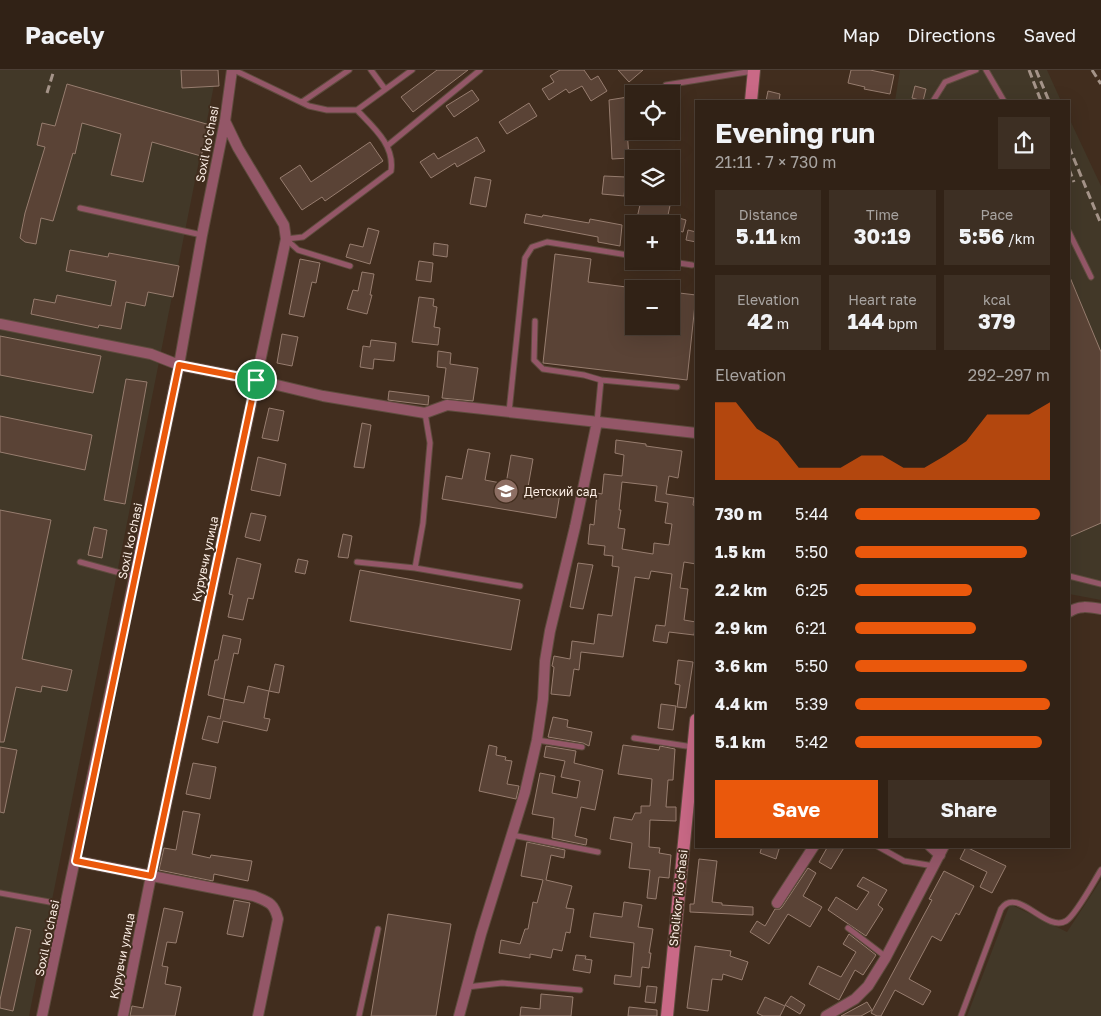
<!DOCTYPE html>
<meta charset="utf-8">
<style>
body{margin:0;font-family:"Golos Text",sans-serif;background:#3d2f23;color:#f1f3f6;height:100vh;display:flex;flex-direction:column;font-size:19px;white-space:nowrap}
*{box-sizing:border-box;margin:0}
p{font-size:16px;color:#a8a4a1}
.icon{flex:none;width:28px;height:28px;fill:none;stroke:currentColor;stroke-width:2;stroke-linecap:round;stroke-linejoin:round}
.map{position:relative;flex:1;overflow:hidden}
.drawer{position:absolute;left:695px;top:30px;width:375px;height:748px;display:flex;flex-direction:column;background:#312216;border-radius:0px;box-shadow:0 5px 20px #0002,0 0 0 1px #4c3f35}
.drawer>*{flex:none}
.tools{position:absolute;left:625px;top:15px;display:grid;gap:10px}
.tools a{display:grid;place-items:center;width:55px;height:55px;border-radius:0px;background:#312216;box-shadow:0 5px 20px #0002,0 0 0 1px #4c3f35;font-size:25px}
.pin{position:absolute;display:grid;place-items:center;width:42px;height:42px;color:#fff;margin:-21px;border:2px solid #fff;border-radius:50%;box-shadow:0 1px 5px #0007}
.round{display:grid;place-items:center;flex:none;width:52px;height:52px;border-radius:0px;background:#3d2f23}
.summary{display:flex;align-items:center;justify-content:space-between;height:85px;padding:0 20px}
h1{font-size:28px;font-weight:700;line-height:38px}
.stats{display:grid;grid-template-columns:repeat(3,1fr);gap:8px;height:85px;padding:5px 20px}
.stats div{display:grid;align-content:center;border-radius:0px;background:#3d2f23;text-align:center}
.stats b{font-size:21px;font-weight:700}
.stats small{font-size:14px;font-weight:400}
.stats p{font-size:14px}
.chart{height:140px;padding:10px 20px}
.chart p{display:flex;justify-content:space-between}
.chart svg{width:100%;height:90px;margin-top:5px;fill:#ea580c;opacity:.7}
.primary-button{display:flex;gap:10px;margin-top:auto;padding:10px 20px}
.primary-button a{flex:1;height:58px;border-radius:0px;background:#ea580c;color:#fff;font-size:20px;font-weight:700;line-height:58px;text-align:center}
.primary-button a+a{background:#3d2f23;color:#f1f3f6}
ul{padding:0 20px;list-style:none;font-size:16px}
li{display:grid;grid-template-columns:80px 60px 1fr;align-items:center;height:38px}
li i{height:12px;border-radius:6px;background:#ea580c}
header{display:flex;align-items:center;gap:30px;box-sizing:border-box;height:70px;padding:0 25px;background:#312216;border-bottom:1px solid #4c3f35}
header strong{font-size:24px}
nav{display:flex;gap:28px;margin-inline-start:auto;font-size:18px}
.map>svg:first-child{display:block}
.industrial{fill:#423828}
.building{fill:#5a4336;stroke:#977d6f;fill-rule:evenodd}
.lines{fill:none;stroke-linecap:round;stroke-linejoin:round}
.lane-casing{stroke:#5f4c3e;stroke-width:7}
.street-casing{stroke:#5f4c3e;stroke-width:12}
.secondary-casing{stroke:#5f4c3e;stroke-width:14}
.lane{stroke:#945768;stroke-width:5}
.street{stroke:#945768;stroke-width:10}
.secondary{stroke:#c96986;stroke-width:12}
.rail{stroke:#a59489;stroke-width:3;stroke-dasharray:8 4;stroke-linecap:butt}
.route-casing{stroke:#fff;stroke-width:10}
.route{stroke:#ea580c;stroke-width:6}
.labels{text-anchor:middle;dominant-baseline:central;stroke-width:4;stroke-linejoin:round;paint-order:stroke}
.street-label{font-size:12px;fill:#fbede4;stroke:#412d1e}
.poi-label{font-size:12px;fill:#fbede4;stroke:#412d1e;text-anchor:start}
</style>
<header>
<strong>Pacely</strong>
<nav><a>Map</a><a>Directions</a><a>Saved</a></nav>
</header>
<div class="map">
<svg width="1101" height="946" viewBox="0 0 1101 946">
<rect width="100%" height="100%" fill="#412d1e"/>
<path class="industrial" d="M0,0H217L29,946H0Z
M900,0H1047L1061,31H895Z
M1069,48L1101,116V530L1069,524Z
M1101,810V946H967L1010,834L1067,862Z"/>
<path class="building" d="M181,0H218L219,16L182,18Z
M437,0H468L413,42L401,27Z
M560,0H584L591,10L598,6L607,21L591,31L582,16L569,23L566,19L549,30L542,19L554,12L550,6Z
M618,0H643L629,12Z
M851,0H870L894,5L890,24L864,19L865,17L848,13Z
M67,14L210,55L201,86L152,72L143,112L111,105L121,64L82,53L75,84L73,83L53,151L41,148L36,174L25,172L20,168L25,143L45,77L37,75L42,53L55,56Z
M915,16L926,19L923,31L912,28Z
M472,20L479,30L454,47L446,36Z
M768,21L780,24L779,31H766Z
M634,26V44L626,45L629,88L612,89L609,30Z
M529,33L537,46L507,64L499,52Z
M477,67L485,81L457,97L455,93L431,108L420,92L434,83L438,89Z
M370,72L383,91L325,131L322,127L302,140L280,108L300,95L311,112Z
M604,106L626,107L624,126L602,124Z
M475,107L491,110L486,137L470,134Z
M642,126H672L668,145L686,150L683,162L671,159V150L670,154H664L637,148Z
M526,144L542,147L543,145L589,153L590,149L622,155L620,176L598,172V167L524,153Z
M368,158L379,161L370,194L346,187L350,174L363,177Z
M688,160L696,162V172L686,170Z
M434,173L448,175L447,187L433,185Z
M70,180L108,187L109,183L179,196L173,227L148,222L145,236L126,232L121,259L99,255L98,258L31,244L34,229L55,233L57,225L111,236L116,211L66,201Z
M555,184L591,189L588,212L634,218V256H671V222L696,225L687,310L543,293Z
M300,189L320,193L316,213L312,212L304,247L289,244Z
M419,191L433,193L431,212L416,210Z
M362,202L374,204L370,225H372L367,244L347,239L353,220L358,221Z
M1069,205L1101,282V453L1069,467Z
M419,227L434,229L433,236L437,237L434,257L440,258L438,275L412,272Z
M282,264L298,267L292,296L277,293Z
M0,266L101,286L93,323L0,305Z
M371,270L396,273L394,291L374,289L373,299L360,297L363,276L370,277Z
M438,281L451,283L450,294L478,298L473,331L442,328L446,298L437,297Z
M126,309L147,312L125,434L104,430Z
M389,321L429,326L428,335L388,330Z
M269,338L284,341L278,371L262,368Z
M0,346L92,365L85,400L0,382Z
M362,353L371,355L364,398L354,397Z
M616,370L646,374V376L682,381L678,408L669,406L666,424L694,428L693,435L696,436V494L684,492L680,518L688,519L684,550L696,552L694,565L669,562L667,573L653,571L656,555L665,556L672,504L651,501L649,509L635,507L623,587L581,582L579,600L574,599L570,626L551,624L554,597L552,596L554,586L570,589L572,571L594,574L598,544L612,546L619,497L612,496L613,486L604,485L605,476L588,474L590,454L594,455L597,423L602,424L604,404L622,406L624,385L615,383ZM622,412L657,416L655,431L668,433L665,453L672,454L669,475L654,473L653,484L622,479L625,459L618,458L621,440H619Z
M468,379L490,383L485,410L506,414L511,385L533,389L528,417L560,423L556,448L442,429L446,406L462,409Z
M258,387L286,394L280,426L251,420Z
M0,440L51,450L22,589L72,600L67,621L42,616L41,622L16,617L4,672H0Z
M251,443L266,446L260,471L245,467Z
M94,457L107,460L102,488L88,485Z
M343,464L352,466L348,488L338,487Z
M237,488L261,494L253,529L248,528L243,550L228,547L233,525L229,524Z
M298,489L308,491L305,504L295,502Z
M578,493L593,495L583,539L570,537Z
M360,500L520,530L511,580L350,551Z
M223,565L241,569L238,584L234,583L224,629L208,625L215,590H218Z
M678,590L693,592L686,638L677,637L680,615L675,614Z
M275,594L284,596L279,623L269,621Z
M248,616L269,621L264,648L270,649L267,661L223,651L218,673L202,669L208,646L220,649L224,629L244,633Z
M661,634L676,636L673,660L658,658Z
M553,647L568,650L567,657L592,662L589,676L583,673L548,667Z
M489,675L497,677L496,685L506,687L505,690L512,691L507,714L519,716L516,729L479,721Z
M623,675L659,680L660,676L675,679L673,710H668L666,737H676V751L650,750L649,777L660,778L659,783L671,785L669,808L659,807L656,829L647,828L650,800L629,798L632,773L610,769L614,747L632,750L635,743H641V736H650L652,709L618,704Z
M546,676L576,681L574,693L603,700L595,740L581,737L575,766L587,769L586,775L552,768L554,748L532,744L540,703L555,706L552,723L577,728L580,711L561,707L565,691L544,687Z
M0,677L17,680L4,743L0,742Z
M193,693L216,697L210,729L186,724Z
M183,741L200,744L192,784L210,788L211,785L252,791L248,811L214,804L213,811L159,800L164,778L176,780Z
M527,772L565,780L564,788L551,785L546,810L572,816L566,838L574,839L570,863L566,862L562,881L553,879L551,888L530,884V888L499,883L501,870L520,874L525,859H528L533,832L537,833L543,810L521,806Z
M762,776H780L776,789L760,783Z
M828,776H845L831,799L819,792Z
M966,777L1006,796L992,823L980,817L987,802L960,789Z
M699,789L717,791L712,832L722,833V835L753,837V845L690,842V834H694Z
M808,798L816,803L803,826L822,837L810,857L788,844L769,874L750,862L757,851L765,856L775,839H780L782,837Z
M944,801L974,816L959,845L956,843L941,871L932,866L909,909L931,921L923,935L895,920L881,946H877L871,943L932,830L929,829Z
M863,807L887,820L878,835L883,839L866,866L828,840L836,827L857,840L869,822L857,816Z
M234,830L250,833L243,867L227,864Z
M624,832L642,835L638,857L653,859L649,883H651L649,898L642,897L640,917L614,914L615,905L631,907L634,873L590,867L594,843L622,847Z
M164,838L183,842L176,873L167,872L162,896L168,897L165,914L181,917L175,946H130L132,936L143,938Z
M388,844L451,854L436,946H371Z
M16,857L31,860L13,941L0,938V930Z
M849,864L876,885L863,905L855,900L839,930L809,914L818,896L841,907L856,882L843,874Z
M695,876L731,881L730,886L748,892L742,910L723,904L722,910L712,909L708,941L687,938Z
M576,885L586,886L585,889L592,890L590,903L573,900Z
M647,916L657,917L655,933L645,932Z
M541,924L573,927L571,946H520L521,937L540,939Z
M791,926L805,935L800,944L785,935Z
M765,927L785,936L780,946H763L757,943Z
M867,932L872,940L861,946H841Z
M629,937L657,940V946H628Z"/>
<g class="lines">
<defs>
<path id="lane" d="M234,0L309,36L327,40H357C373,57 395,75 391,101L303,167L286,169L298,180L350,196
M371,0L385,19
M986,0L1004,31
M666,15L753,1
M933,31L945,12L976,0
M302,32L349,0
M357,40L412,0
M387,76L480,0
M80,138L202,165
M1069,162L1091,207
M666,191L692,195
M535,251L534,290L543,299L584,305L601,310L597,352
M601,310L677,317
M509,342L525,188L532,177L547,172L634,186
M425,343L430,373L423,453L415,498L520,516
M80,492L135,507
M357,492L415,498
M1069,506L1101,514
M634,668L693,677
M537,670L582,677
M512,765L598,782
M877,776L904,791L934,796
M0,823L66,835
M848,858L886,887
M467,917L502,913L580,920
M359,946L378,859
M961,946L1001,839C1017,815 1046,863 1066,851C1076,845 1094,811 1101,800"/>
<path id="street" d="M0,254L151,284L179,295L256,310L323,326L425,343L447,335L696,363
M1069,542C1079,535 1089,537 1101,539
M930,776L940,785
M76,791L254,826C269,832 274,833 278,849L258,946
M777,833L814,776
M42,946L179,295L202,165L225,51L232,0
M123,946L151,806L286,169L284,155L238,78L225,51
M459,946L481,864L525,722L537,670L543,629L545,591L550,561L575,457L597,352
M826,946L855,929L868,916L886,887L944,776"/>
<path id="secondary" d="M751,31L754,0
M667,946L696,650"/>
</defs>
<use href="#lane" class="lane-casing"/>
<use href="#street" class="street-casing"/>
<use href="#secondary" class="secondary-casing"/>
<use href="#lane" class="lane"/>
<use href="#street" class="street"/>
<use href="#secondary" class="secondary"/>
<path class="rail" d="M1029,0L1041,31
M1036,0L1049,31
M1092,0L1101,14
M47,23L54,0
M1069,77L1101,154
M1069,99L1074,112"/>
</g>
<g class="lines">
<defs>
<path id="route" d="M179,295L256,310L151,806L76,791Z"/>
</defs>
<use href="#route" class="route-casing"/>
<use href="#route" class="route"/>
</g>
<defs>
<symbol id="school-disc" viewBox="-11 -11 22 22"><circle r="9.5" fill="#8d6e63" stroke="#412d1e"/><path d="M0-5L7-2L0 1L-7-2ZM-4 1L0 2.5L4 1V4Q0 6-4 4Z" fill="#fff"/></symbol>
</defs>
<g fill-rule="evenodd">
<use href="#school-disc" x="492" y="407" width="28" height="28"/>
</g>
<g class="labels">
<g class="street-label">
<text transform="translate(207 74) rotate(-79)">Soxil ko'chasi</text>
<text transform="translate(130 471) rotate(-78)">Soxil ko'chasi</text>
<text transform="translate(205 489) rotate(-78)">Курувчи улица</text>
<text transform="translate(678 828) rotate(-84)">Sholikor ko'chasi</text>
<text transform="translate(47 868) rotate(-78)">Soxil ko'chasi</text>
<text transform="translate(122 886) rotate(-79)">Курувчи улица</text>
</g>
<g class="poi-label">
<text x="524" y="421">Детский сад</text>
</g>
</g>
</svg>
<div class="tools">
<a><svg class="icon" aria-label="locate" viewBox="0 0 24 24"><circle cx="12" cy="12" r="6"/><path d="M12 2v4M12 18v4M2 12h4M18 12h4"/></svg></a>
<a><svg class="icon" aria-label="layers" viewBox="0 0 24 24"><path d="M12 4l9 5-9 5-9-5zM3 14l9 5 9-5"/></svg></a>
<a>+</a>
<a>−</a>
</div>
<div class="pin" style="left:256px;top:310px;background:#1e9e55"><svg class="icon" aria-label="arrive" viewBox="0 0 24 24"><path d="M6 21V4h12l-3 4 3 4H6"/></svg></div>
<section class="drawer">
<div class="summary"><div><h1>Evening run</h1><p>21:11 · 7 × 730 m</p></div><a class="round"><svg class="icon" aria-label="share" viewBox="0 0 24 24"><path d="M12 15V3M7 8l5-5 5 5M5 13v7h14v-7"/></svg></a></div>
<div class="stats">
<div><p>Distance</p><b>5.11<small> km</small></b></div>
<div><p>Time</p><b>30:19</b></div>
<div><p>Pace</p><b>5:56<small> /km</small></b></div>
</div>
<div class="stats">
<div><p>Elevation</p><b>42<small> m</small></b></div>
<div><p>Heart rate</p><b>144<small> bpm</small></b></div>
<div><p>kcal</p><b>379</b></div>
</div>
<div class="chart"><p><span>Elevation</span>292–297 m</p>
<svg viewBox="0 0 160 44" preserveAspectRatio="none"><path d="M0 44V6L10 6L20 19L30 25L40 38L50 38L60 38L70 32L80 32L90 38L100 38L110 32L120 25L130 12L140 12L150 12L160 6V44z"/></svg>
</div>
<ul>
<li><b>730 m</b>5:44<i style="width:95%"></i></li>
<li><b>1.5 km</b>5:50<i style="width:88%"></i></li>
<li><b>2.2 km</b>6:25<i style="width:60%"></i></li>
<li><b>2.9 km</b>6:21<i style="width:62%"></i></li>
<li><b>3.6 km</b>5:50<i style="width:88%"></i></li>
<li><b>4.4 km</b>5:39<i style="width:100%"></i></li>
<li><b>5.1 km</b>5:42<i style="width:96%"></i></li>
</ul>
<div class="primary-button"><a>Save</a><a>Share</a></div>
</section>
</div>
